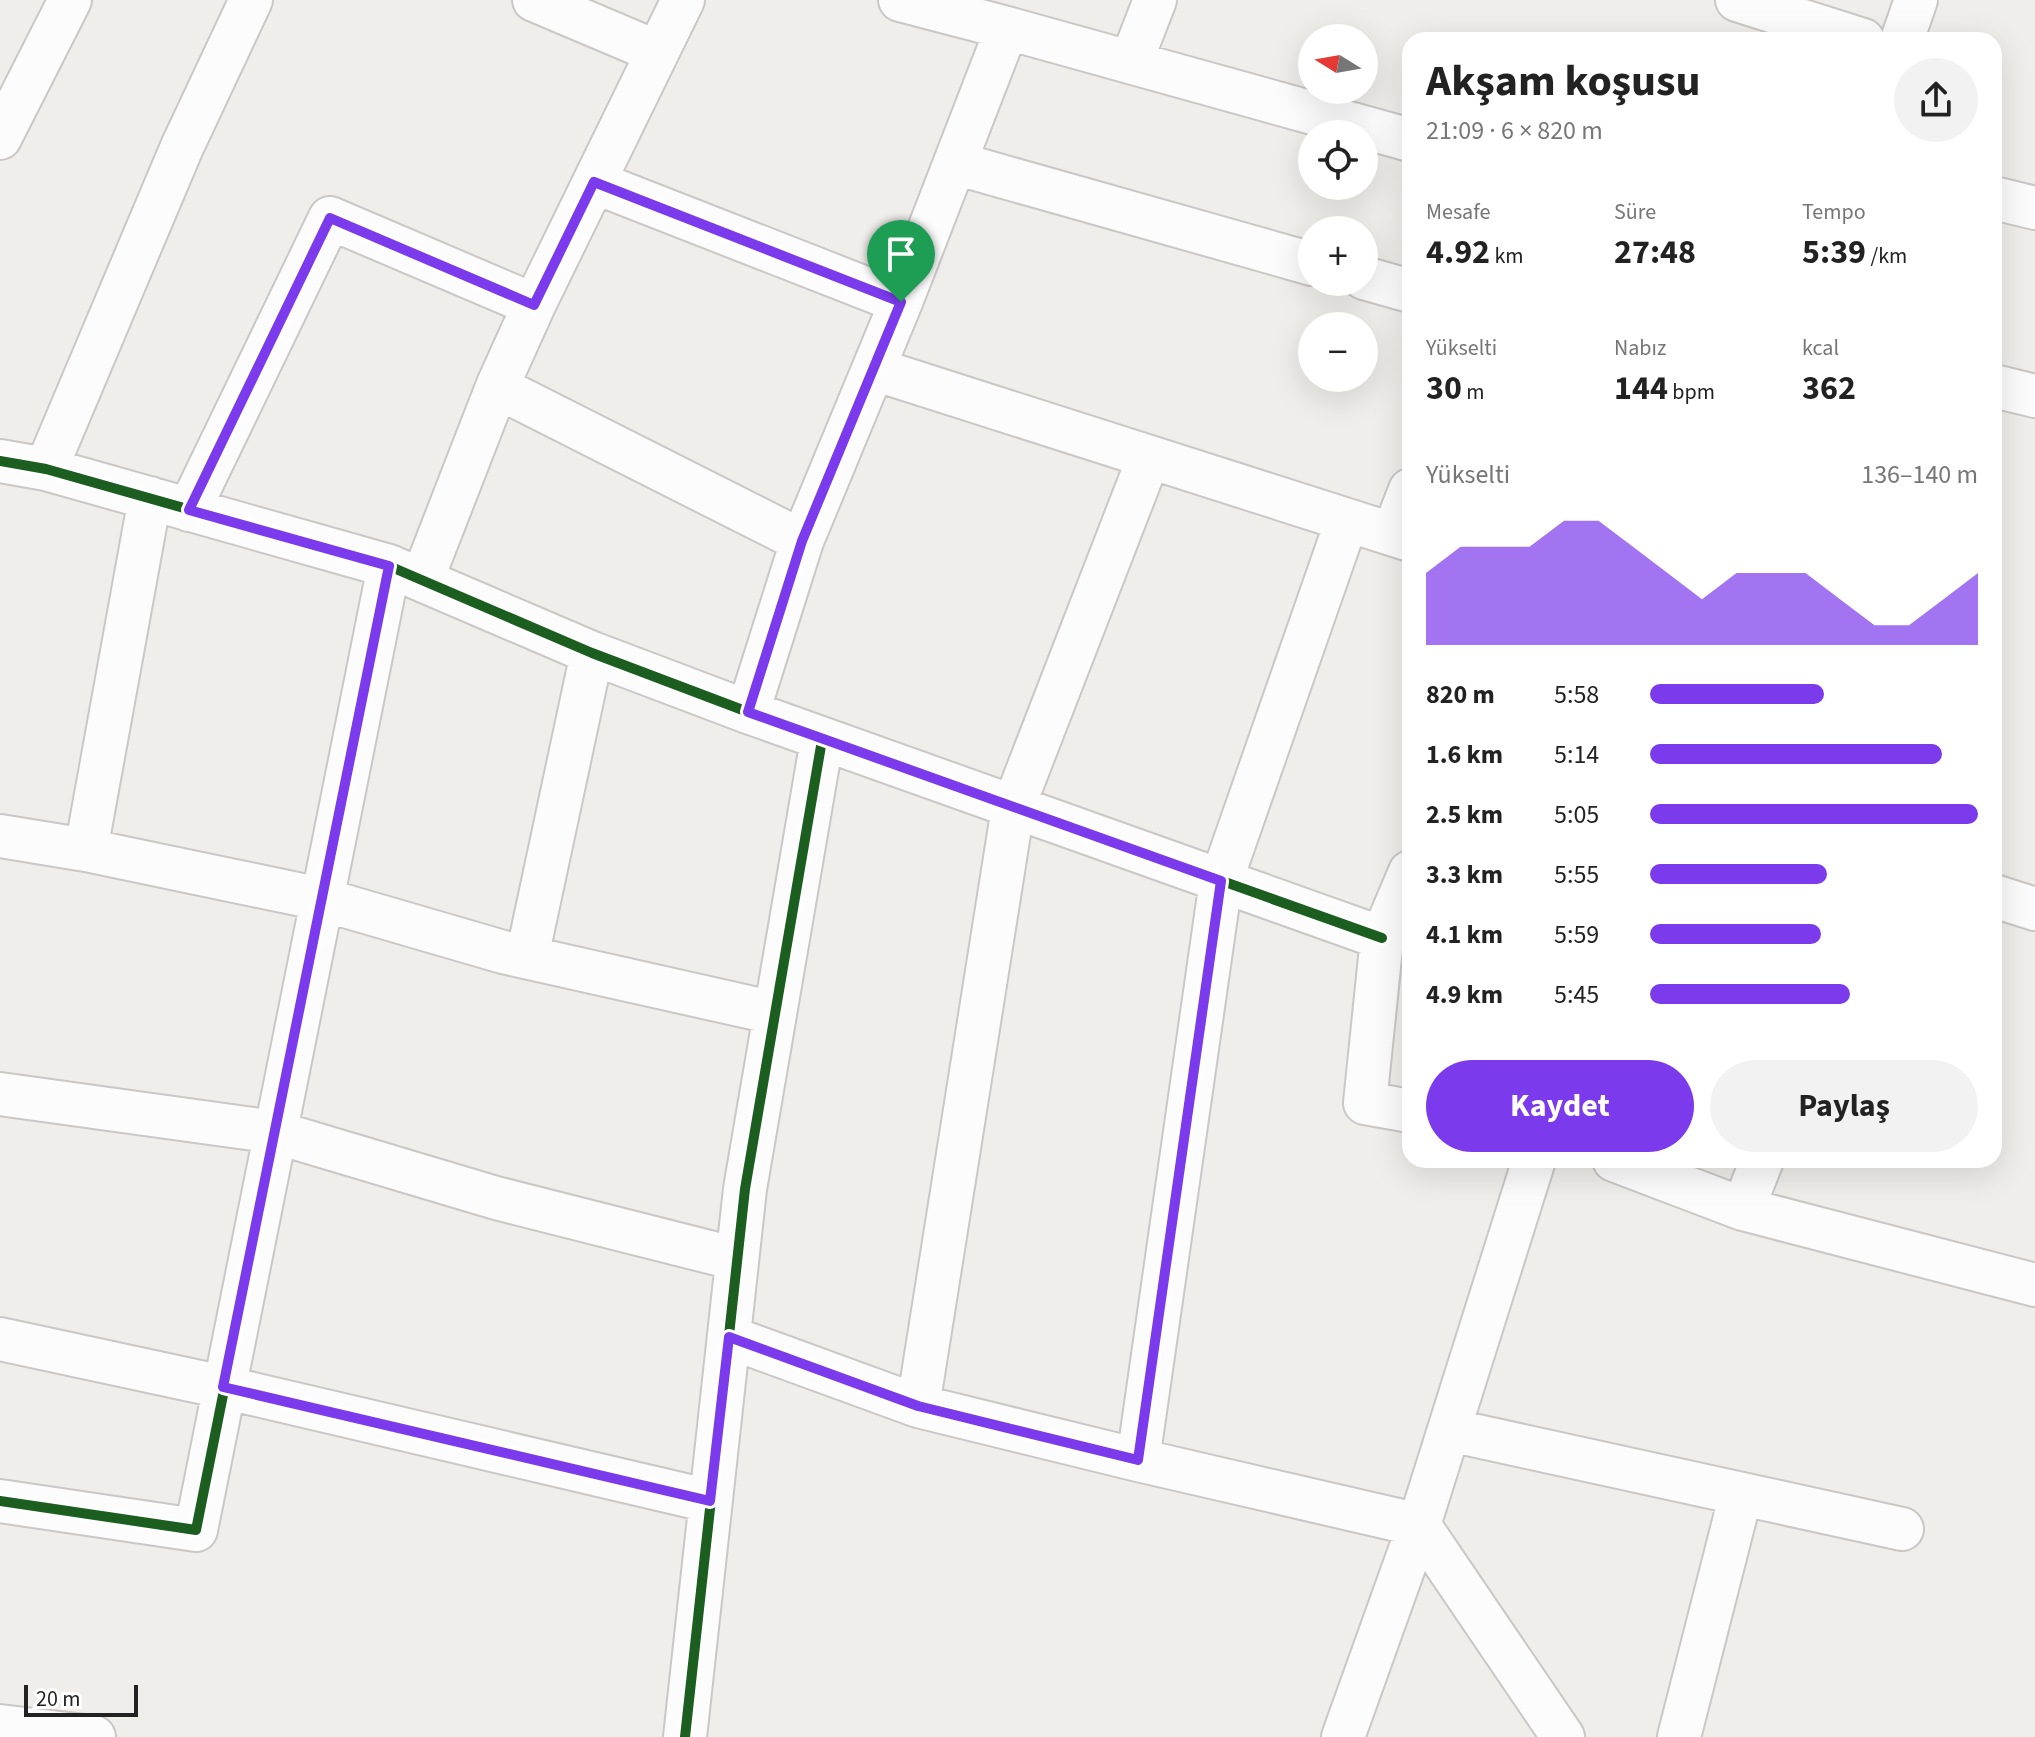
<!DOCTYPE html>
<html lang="tr">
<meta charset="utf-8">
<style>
body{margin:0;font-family:"Source Sans 3",sans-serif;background:#f2f2f2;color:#222;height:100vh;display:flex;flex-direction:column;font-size:30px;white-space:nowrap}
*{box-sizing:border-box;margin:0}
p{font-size:26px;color:#767676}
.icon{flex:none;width:44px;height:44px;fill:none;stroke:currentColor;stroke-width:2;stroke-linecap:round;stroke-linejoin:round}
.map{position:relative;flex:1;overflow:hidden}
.panel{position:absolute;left:1402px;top:32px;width:600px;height:1136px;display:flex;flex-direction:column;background:#fff;border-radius:24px;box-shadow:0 8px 32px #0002}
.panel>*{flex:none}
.needle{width:52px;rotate:281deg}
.fabs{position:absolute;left:1298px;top:24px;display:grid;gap:16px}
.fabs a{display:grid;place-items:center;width:80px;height:80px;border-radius:50%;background:#fff;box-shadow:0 8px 32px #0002;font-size:40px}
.scale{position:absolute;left:24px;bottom:20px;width:114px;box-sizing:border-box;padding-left:8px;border:4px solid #222;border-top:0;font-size:22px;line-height:28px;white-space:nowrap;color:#222;-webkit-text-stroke:6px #fff;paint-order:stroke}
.pin{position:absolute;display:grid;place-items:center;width:68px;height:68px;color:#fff;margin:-82px -34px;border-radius:50% 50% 50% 0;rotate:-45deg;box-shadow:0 0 8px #0007}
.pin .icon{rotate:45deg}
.round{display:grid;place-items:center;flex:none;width:84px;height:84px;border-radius:42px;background:#f2f2f2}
.headline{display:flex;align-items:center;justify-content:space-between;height:136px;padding:0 24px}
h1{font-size:44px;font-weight:700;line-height:60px}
.metrics{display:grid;grid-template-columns:repeat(3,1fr);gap:12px;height:136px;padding:8px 24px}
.metrics div{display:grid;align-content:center}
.metrics b{font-size:34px;font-weight:700}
.metrics small{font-size:22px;font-weight:400}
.metrics p{font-size:22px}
.chart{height:224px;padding:16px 24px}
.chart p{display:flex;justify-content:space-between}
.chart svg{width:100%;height:144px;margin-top:8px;fill:#7c3aed;opacity:.7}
.cta{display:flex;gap:16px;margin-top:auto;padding:16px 24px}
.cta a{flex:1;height:92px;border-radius:48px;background:#7c3aed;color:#fff;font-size:32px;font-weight:700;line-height:92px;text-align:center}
.cta a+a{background:#f2f2f2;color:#222}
ul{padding:0 24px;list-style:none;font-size:26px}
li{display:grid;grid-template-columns:128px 96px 1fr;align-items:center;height:60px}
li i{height:20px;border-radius:10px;background:#7c3aed}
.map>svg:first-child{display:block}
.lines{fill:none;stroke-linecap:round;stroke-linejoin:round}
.minor-casing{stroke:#c9c8c7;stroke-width:46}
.minor{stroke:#fdfcfc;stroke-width:42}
.cycleway-casing{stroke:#fff;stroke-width:15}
.cycleway{stroke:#1b5e20;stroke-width:10}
.route-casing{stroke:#fff;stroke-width:16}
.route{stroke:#7c3aed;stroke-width:10}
</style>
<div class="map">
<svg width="2035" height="1737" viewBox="0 0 2035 1737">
<rect width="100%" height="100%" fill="#f0eeeb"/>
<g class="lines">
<defs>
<path id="minor" d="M534,0L657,52
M900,0L1007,28L1410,140
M1737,0L1863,40
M1902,40L1916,0
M1131,62L1155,0
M0,138L70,0
M955,163L1312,264
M594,182L901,302
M1994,198L2035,208
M1364,278L1410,291
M874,369L1410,540
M1994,386L2035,396
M497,387L802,541
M0,461L46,469L389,566L592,653L748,712L1382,938
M46,469L182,147L251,0
M189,510L330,218L534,305
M1393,534L1410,490
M422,580L497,387L534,305L683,0
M748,712L802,541L901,302L1007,28
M0,836L86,850L321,899L503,952L775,1013
M86,850L150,498
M1410,872L1382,938L1365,1103L1410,1111
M1994,896L2035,909
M527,957L592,653
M0,1094L275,1132L496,1198L737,1259
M1614,1160L1743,1209L2035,1285
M1743,1209L1762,1160
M729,1337L918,1406L1138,1460L1419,1525L1563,1737
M0,1339L223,1387L710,1501
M918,1406L1013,808L1149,457
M1450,1430L1902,1529
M1138,1460L1221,881L1347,520
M0,1501L196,1530L389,566
M0,1726L94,1737
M685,1737L745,1189L822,740
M1343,1737L1419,1525L1534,1160
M1679,1737L1741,1494"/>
</defs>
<use href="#minor" class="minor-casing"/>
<use href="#minor" class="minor"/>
<defs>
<path id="cycleway" d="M0,461L46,469L389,566L592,653L748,712L1382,938
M0,1501L196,1530L389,566
M685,1737L745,1189L822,740"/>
</defs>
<use href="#cycleway" class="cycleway-casing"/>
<use href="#cycleway" class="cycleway"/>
</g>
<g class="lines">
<defs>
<path id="route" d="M594,182L901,302L802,541L748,712L1221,881L1138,1460L918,1406L729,1337L710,1501L223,1387L389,566L189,510L330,218L534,305Z"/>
</defs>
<use href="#route" class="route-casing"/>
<use href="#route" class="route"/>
</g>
</svg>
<div class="fabs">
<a><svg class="needle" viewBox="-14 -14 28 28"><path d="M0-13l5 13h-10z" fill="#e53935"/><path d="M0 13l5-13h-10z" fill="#767676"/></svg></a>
<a><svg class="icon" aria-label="locate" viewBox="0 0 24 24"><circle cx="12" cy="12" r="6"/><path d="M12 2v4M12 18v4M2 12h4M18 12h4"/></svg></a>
<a>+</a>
<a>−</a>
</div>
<div class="scale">20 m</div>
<div class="pin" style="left:901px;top:302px;background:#1e9e55"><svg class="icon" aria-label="arrive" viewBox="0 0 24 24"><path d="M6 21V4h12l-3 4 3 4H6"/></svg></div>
<section class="panel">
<div class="headline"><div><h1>Akşam koşusu</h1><p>21:09 · 6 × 820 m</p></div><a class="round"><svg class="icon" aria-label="share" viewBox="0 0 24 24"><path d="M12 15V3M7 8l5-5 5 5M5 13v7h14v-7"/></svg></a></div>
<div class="metrics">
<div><p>Mesafe</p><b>4.92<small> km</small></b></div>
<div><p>Süre</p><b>27:48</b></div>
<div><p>Tempo</p><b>5:39<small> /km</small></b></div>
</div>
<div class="metrics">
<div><p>Yükselti</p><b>30<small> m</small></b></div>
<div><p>Nabız</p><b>144<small> bpm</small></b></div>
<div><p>kcal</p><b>362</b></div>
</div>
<div class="chart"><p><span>Yükselti</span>136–140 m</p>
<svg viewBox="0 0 160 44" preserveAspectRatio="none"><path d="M0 44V22L10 14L20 14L30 14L40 6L50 6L60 14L70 22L80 30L90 22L100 22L110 22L120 30L130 38L140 38L150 30L160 22V44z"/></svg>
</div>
<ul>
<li><b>820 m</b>5:58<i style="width:53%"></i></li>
<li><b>1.6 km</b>5:14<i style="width:89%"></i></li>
<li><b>2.5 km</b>5:05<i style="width:100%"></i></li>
<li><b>3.3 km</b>5:55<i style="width:54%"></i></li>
<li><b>4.1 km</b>5:59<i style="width:52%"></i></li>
<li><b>4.9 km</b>5:45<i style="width:61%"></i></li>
</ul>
<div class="cta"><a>Kaydet</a><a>Paylaş</a></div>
</section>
</div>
